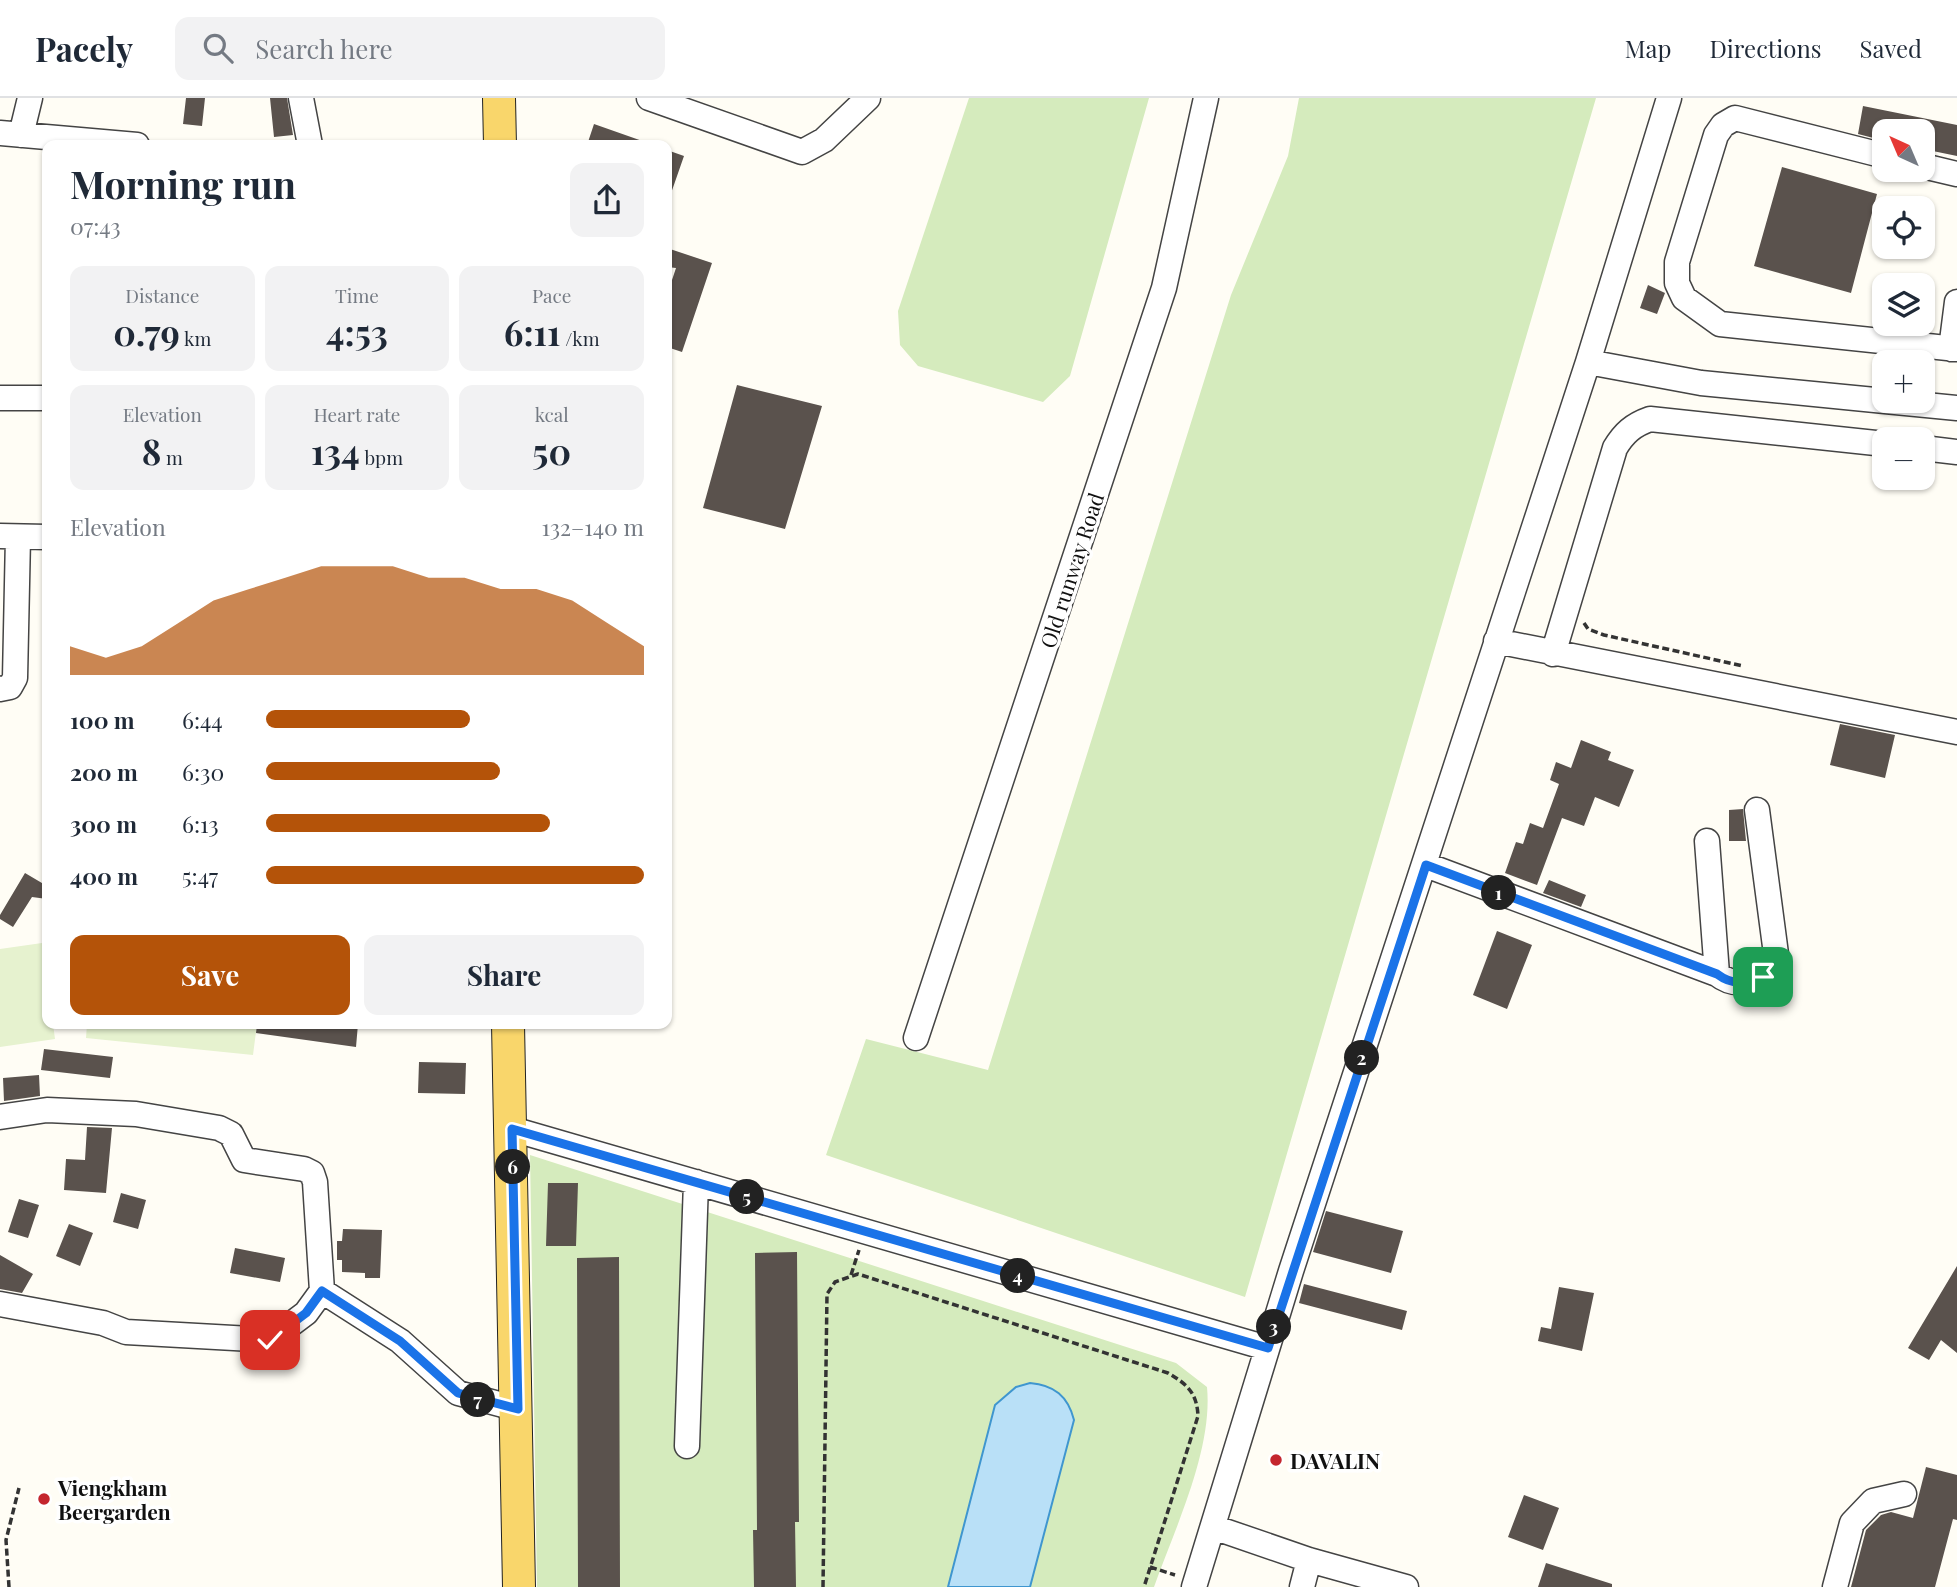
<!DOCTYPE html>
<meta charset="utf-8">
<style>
body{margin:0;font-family:"Playfair Display",serif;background:#f2f2f3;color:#1f2937;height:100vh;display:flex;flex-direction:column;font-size:26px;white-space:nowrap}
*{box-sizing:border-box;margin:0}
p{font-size:23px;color:#747a83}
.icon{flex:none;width:38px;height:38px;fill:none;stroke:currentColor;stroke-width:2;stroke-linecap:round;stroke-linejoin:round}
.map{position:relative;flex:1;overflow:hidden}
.drawer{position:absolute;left:42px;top:42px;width:630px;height:889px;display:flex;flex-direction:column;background:#fff;border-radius:14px;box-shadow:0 2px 5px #0004}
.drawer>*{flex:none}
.needle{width:46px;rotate:316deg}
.tools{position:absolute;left:1872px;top:21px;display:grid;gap:14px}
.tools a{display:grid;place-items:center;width:63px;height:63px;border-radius:14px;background:#fff;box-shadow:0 2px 5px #0004;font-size:35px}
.pin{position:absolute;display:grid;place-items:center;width:60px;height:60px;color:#fff;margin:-30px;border-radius:14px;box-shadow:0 4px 10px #0006}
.km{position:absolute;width:35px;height:35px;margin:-18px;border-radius:50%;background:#222;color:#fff;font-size:19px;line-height:35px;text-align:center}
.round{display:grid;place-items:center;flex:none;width:74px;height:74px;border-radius:14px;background:#f2f2f3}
.head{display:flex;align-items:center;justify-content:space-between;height:119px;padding:0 28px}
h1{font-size:38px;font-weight:700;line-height:52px}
.stats{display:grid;grid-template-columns:repeat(3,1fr);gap:10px;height:119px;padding:7px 28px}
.stats div{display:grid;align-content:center;border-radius:14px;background:#f2f2f3;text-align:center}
.stats b{font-size:35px;font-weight:700}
.stats small{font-size:19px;font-weight:400}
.stats p{font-size:19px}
.chart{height:196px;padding:14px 28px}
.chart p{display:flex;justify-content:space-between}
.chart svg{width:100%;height:126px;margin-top:7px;fill:#b45309;opacity:.7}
.action{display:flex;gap:14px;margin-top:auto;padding:14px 28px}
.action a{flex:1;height:80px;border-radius:14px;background:#b45309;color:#fff;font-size:28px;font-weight:700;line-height:80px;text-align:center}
.action a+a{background:#f2f2f3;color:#1f2937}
ul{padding:0 28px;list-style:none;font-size:23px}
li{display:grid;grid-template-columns:112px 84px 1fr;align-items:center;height:52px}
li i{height:18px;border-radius:9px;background:#b45309}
header{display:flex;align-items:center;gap:42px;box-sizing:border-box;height:98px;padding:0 35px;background:#fff;border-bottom:2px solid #e0e1e3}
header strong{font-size:33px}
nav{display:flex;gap:38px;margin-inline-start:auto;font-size:24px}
.search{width:490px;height:63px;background:#f2f2f3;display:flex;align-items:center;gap:18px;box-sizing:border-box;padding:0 24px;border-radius:14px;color:#747a83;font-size:26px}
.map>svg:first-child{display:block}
.green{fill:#d5ebbd}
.pitch{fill:#e6f2cf}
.water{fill:#b9e0f7;stroke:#3f96cf;stroke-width:2}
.building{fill:#5a524d}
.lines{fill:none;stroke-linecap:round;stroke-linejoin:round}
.minor-casing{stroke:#444;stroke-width:27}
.major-casing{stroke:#222;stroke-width:34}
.path{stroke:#333;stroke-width:3.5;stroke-dasharray:7 3.5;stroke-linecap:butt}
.minor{stroke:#fff;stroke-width:24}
.major{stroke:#f9d66b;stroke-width:32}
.route-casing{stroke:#fff;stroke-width:14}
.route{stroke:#1a73e8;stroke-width:9}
.poi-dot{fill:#c4262e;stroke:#fff;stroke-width:2.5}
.labels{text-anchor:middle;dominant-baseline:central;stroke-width:7;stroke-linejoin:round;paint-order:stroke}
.street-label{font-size:21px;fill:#111;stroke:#fff}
.poi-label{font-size:21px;font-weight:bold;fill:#111;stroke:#fff;text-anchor:start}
</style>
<header>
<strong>Pacely</strong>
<div class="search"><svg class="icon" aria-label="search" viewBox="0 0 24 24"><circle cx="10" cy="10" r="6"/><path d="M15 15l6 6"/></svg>Search here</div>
<nav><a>Map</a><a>Directions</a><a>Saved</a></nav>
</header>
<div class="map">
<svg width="1957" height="1489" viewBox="0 0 1957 1489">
<rect width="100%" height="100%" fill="#fffdf5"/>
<path class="green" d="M969,0H1149L1070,278L1043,304L918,268L900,247L898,213Z
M1299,0H1596L1245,1199L826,1057L866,941L988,972L1231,197L1288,58Z
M530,1057L1176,1265L1207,1289C1213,1352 1175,1430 1154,1489H537Z"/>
<path class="pitch" d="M42,845L47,883V926H53L55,941L0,949V851Z
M87,926H257L253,957L86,940Z"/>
<path class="water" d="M1030,1285C1054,1287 1068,1298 1074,1322L1030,1489H948L995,1307L1016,1289Z"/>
<path class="building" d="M186,0H205L202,28L183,26Z
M270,0H287L293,37L274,39Z
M1863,8L1957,27V58L1923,51V33H1885V43L1858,36Z
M594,26L648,45L647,47H587Z
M667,52L684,58L669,101L667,100Z
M1782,69L1877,96L1851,195L1754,168Z
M667,150L712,165L682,254L667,249V197L676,170L667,169Z
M1648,187L1665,195L1657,216L1640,210Z
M737,287L822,308L785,431L703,410Z
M1840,626L1895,637L1885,680L1830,667Z
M1581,642L1611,654L1608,662L1634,672L1619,709L1595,699L1584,728L1562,720L1537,787L1505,775L1516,744L1523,746L1530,725L1543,730L1559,686L1550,682L1556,664L1571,670Z
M1743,711L1746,743H1729V712Z
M25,775L47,788V801L32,799L13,829L0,821V817Z
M1549,782L1586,797L1581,809L1543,795Z
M1497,833L1532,847L1507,911L1473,897Z
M257,926H358L356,949L256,935Z
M44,951L113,959L110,980L41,972Z
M419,964L466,965L465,996L418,995Z
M39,977L40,998L4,1003L3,980Z
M87,1029L112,1030L106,1095L64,1092L66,1061L85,1062Z
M548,1085H578L576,1148H546Z
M121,1095L146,1102L138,1131L113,1124Z
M19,1101L39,1107L28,1140L8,1134Z
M1326,1113L1403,1133L1391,1175L1313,1154Z
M69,1126L93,1135L80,1168L56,1158Z
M343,1131L382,1132L380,1180H365V1175L342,1174V1162H337V1143H342Z
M235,1150L285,1160L280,1184L230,1175Z
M797,1154L799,1424H795L796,1489H754L753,1432H757L755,1155Z
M0,1157L33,1176L22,1195L0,1191Z
M619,1159L620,1489H578L577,1160Z
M1957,1168V1255L1941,1242L1929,1262L1908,1250Z
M1304,1186L1407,1213L1402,1232L1299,1205Z
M1559,1189L1594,1195L1582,1253L1538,1243L1541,1229L1551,1231Z
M1926,1369L1957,1377V1422L1953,1421L1935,1489H1851L1866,1432L1881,1417L1891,1414L1913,1420Z
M1524,1397L1559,1410L1543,1452L1508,1439Z
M1546,1465L1612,1486V1489H1538Z"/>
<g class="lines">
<defs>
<path id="minor" d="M301,0L310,47
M649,0L802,54L824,42L868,0
M0,35L137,47
M21,37L30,0
M1885,58L1735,20L1723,27L1716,37L1677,164V185L1684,200L1720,226L1957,251
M1923,68L1957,76
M1951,251L1957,204
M1588,264L1701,285L1885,303
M0,300H47
M1885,303L1957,310
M1923,350L1957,354
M0,438L47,439
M1496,543L1957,634
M1553,556L1615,350C1624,335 1633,327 1650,321L1885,346
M0,591L10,589L15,580L18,439
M1707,743L1717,876
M1426,767L1717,876C1736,891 1756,884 1774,870L1776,856L1757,712
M916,940L1164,190L1206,0
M0,1019L47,1012L136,1016L219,1030L231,1036L244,1062L304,1071L312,1075L315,1084L322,1193
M512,1031L1267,1250
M0,1206L103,1225L126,1234L270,1242L306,1215L322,1193L400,1243L458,1295L518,1311
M687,1348L696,1084
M1213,1429L1309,1462L1406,1489
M1194,1489L1291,1173L1588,264L1669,0
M1302,1489L1309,1462
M1835,1489L1852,1425L1873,1403L1904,1396"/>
<path id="major" d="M499,0L500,47
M508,926L519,1489"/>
</defs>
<use href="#minor" class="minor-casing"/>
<use href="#major" class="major-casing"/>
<path class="path" d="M1584,525L1588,531L1604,537L1743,568
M851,1177L859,1152
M1150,1469L1175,1477
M9,1489L6,1442L19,1390
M823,1489L827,1196L835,1184L858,1176L1168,1275C1187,1286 1197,1295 1198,1318L1144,1489"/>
<use href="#minor" class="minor"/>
<use href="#major" class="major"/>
</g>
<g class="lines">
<defs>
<path id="route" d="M270,1242L306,1215L322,1193L400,1243L458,1295L518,1311L512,1031L1268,1250L1426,767L1717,876C1733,888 1744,885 1763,879"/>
</defs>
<use href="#route" class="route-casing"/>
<use href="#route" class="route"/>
</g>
<g class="poi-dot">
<circle cx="1276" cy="1362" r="7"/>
<circle cx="44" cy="1401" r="7"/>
</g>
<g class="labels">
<g class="street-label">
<text transform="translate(1071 472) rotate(-72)">Old runway Road</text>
</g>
<g class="poi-label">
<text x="1290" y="1362">DAVALIN</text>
<text x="58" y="1389">Viengkham<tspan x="58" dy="24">Beergarden</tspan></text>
</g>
</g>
</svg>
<div class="tools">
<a><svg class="needle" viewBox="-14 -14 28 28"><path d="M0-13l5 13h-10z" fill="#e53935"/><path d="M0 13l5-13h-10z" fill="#747a83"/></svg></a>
<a><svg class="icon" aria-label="locate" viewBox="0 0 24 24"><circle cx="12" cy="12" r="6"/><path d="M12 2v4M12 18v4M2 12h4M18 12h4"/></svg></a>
<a><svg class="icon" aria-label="layers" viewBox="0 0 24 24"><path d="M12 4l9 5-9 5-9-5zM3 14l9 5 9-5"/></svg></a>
<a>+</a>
<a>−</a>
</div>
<div class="pin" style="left:1763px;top:879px;background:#1e9e55"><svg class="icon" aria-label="arrive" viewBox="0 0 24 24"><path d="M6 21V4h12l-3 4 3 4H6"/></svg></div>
<div class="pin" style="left:270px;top:1242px;background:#d93025"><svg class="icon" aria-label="check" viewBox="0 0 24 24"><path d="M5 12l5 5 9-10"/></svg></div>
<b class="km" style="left:1499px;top:795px">1</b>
<b class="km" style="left:1362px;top:960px">2</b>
<b class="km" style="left:1274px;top:1229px">3</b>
<b class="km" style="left:1018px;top:1178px">4</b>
<b class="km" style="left:747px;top:1099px">5</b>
<b class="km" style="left:513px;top:1069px">6</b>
<b class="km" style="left:478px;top:1302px">7</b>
<section class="drawer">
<div class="head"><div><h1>Morning run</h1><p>07:43</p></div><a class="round"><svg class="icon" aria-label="share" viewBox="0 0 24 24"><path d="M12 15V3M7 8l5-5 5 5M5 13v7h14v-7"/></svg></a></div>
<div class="stats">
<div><p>Distance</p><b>0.79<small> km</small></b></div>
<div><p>Time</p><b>4:53</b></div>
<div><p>Pace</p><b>6:11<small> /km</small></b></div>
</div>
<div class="stats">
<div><p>Elevation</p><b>8<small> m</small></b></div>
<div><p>Heart rate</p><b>134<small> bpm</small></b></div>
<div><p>kcal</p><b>50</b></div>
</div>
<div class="chart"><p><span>Elevation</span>132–140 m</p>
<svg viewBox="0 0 160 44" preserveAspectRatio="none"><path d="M0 44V34L10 38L20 34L30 26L40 18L50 14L60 10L70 6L80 6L90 6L100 10L110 10L120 14L130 14L140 18L150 26L160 34V44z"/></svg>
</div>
<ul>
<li><b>100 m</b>6:44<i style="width:54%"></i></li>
<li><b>200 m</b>6:30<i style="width:62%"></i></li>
<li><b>300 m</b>6:13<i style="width:75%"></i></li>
<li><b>400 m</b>5:47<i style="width:100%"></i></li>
</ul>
<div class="action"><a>Save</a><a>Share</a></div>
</section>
</div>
